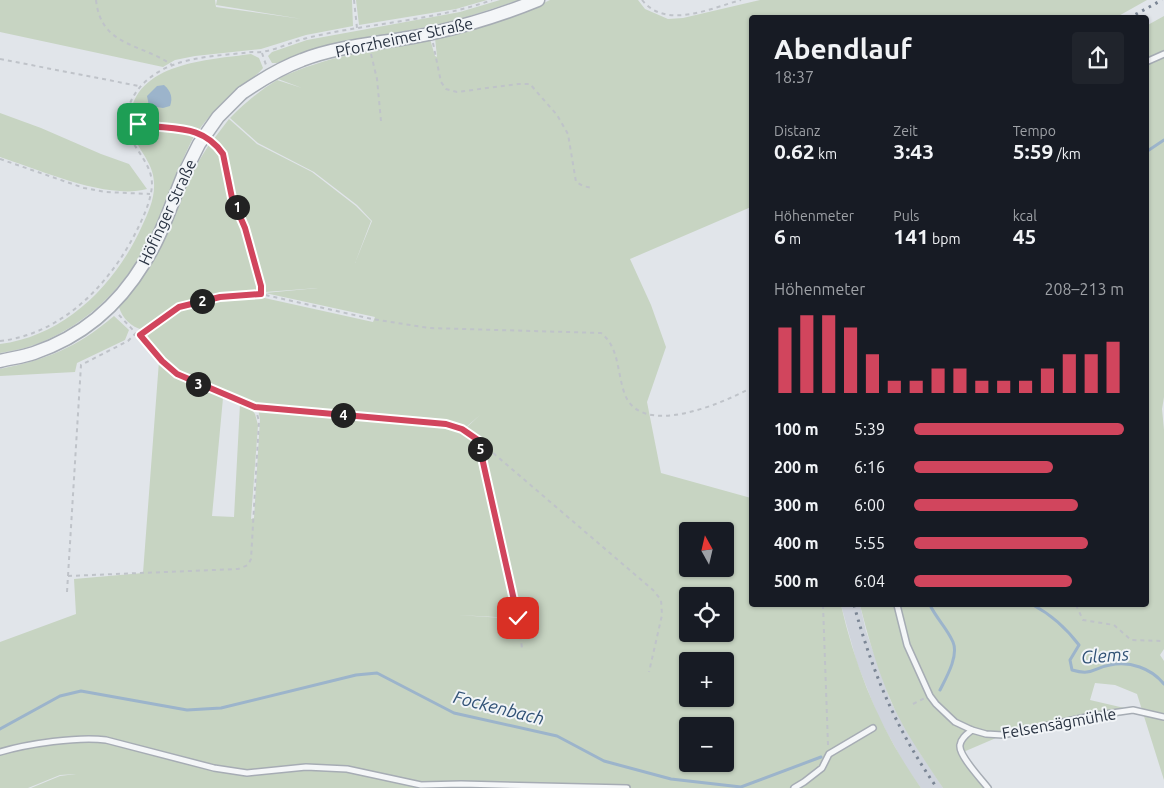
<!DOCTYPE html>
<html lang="de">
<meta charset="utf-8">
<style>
body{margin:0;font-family:Ubuntu,sans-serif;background:#20242c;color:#f1f3f6;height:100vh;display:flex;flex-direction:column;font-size:19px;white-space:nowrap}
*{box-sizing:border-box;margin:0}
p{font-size:16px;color:#9ea1a6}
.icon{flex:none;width:28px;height:28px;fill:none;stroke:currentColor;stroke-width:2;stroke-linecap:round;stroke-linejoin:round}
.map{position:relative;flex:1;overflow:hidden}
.panel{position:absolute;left:749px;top:15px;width:400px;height:592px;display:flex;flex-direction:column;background:#171b24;border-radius:5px;box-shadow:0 1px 4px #0004}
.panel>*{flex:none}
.needle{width:32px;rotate:352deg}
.buttons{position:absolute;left:679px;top:522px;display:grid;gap:10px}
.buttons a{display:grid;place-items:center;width:55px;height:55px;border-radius:5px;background:#171b24;box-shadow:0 1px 4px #0004;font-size:25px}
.pin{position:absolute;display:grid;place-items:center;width:42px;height:42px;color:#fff;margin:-21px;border-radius:10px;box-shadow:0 2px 8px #0006}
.km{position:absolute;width:25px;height:25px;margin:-12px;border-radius:50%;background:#222;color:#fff;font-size:14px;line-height:25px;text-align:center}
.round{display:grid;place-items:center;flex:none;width:52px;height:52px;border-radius:5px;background:#20242c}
.head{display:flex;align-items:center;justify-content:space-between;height:85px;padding:0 25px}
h1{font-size:28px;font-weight:700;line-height:38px}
.stats{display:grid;grid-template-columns:repeat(3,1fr);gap:8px;height:85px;padding:5px 25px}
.stats div{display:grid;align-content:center}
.stats b{font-size:21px;font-weight:700}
.stats small{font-size:14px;font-weight:400}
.stats p{font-size:14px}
.chart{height:140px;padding:10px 25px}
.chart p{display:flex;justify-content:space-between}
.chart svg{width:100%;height:90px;margin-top:5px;stroke:#d1455d;stroke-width:6}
ul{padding:0 25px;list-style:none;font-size:16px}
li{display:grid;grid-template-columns:80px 60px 1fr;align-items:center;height:38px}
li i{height:12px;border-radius:6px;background:#d1455d}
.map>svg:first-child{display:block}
.built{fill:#cfd4dc}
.green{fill:#c7d4c2;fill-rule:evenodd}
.water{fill:#9cb4cb}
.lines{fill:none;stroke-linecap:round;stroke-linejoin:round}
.stream{stroke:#9cb4cb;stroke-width:3}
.service-casing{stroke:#a6acb4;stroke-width:8}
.tertiary-casing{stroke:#a6acb4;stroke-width:15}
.path{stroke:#bfc3c9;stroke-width:2;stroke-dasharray:4 4;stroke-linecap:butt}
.service{stroke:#f4f6f8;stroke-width:5}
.tertiary{stroke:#f4f6f8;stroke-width:12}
.rail{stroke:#7a8594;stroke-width:3;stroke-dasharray:2.5 5;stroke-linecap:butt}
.tertiary-bridge-casing{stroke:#a6acb4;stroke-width:15;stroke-linecap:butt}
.tertiary-bridge{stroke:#f4f6f8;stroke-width:12}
.route-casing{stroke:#fff;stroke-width:10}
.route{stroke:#d1455d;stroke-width:6}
.labels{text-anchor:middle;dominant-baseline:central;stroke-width:4;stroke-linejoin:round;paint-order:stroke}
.street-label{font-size:16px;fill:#293342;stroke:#f1f4f7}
.water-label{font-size:18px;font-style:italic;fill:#325377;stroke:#f1f4f7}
</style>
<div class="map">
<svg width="1164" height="788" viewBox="0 0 1164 788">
<rect width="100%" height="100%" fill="#e1e5ea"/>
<path class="built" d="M841,605H860L866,631L891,702L920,753L943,788H921L906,767L878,716L857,663Z"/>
<path class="green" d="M0,0H215L216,7L302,19L216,5L217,0H352L353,26L306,35L261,49L195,56L175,60L163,67L0,32Z
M356,0H487L456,9L359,25Z
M500,0H519L448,23L315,48L277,63H272L268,56L272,52L307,40L460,12Z
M550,0H638L645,9L668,19L683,18L760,0H1147L1115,18H751V207L630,259L651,305L666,347L647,402L661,473L751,498V605H819L820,607L824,605H841C856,671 882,733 921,788H31L60,776L76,774L60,775L28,788H0V642L76,614L74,579L143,573L159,361L177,377L223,398L212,516L234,517L240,404L249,406L255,414L258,425L251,519L254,518L260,419L258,409L446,426L462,431L477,441L517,618L458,615L518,619L520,633V619L480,440L466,428L480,415L465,428L447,422L263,406L190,378L178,371L148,342L146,335C156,327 166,318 177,311C196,299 238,296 260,297L373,322L375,317L265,293L318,288L265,292L243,218L230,185L225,156L222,149L213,140L229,119L257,144L312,172L356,206L371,221L355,263L372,221L357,205L314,172L258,143L230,118C245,103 259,91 277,80L302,88L278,79C325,56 378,49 430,39L435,56L437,57L435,38L527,11ZM688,531H725V569H688ZM688,596H725V634H688ZM688,661H725V699H688ZM688,726H725V764H688Z
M1164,16V397L1162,409L1164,430V649L1160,655L1164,661V780L1137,694L1115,685L1095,683L1090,700L1133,710L1003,735L961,753L988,788H943C925,761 904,731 891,701C878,671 868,637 860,605H1146V26Z
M251,54L259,58L263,68C256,77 247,81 238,88C223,101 210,115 198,131C175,124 152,128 130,119C134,62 209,60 251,54Z
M0,113L41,128L101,154L129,164L147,189C107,200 40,170 0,157Z
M131,127L184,130L195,134C179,165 168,197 154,229C130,283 89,325 34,345C23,349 11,351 0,353V344C65,336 116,284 142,226C148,213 155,198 154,183C154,161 134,147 131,127Z
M210,143L222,155L232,202L244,230L257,276L259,286L258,292C235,292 199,296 178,306C166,312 154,322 143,330C131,327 122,318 119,307L134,289L150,266L161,246L192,172Z
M114,316L129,330L125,340L77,363L75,372L0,376V369C48,359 76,348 114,316Z"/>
<path class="water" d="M164,85C171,91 173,98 170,106L163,108L149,106L147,96L157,86Z"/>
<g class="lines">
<path class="stream" d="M1146,152L1164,140
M930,605C936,618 947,628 953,642C959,656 946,678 940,690
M1033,605C1052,615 1066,628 1079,645L1070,660L1072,670C1093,676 1092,668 1110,665C1130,661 1151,668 1164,684
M0,729L60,696L81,691L187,710L221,708L356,675L377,673L454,713L557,736L604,761L671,779L741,787L821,757"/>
<defs>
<path id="service" d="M1146,62L1164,54
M897,605L907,645L930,696L936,704L955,722L972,730L986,734L1003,735L1091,716L1133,710L1164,717
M972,730C967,734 961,738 960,745C958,755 982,780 988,788
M0,752C27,744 79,736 106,740L214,768L247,773L306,767L347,769L421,785L461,784L627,788
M794,788L804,782L822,768L829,754L873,728"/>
<path id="tertiary" d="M242,93C261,80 280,68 302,60C343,44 390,43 433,33C468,25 504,14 538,0
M0,361C11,358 23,357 34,353C81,337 118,306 144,263C161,237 171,205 183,176"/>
</defs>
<use href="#service" class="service-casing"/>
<use href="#tertiary" class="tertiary-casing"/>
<path class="path" d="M96,0C101,47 141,43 172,65
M354,0L357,28
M642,0C666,30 711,8 741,0
M433,43L441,82L446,89L457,92L518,84H530L557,115L568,134L576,182L583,186L592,188
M262,53L266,65
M371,54L377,79L381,121
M0,59L139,86
M127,123L147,126L185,129L194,131
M213,143L223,154L233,198L245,228L259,275L261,293
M0,159L84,188L105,192L150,194
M140,335L179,307L220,297L261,294L372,319L429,328L601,333C619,347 617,371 624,392C639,440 723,403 751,388
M0,341C62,334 109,285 136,232C143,218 151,201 152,185C152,164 136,152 129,134C119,102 145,75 173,65C196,56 227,55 252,52C270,54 289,42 307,38C368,23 433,21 492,0
M255,407L446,424L462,429L478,440L653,590L661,600L662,615L649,672
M478,440L518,618L522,648
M68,576L238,569L248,565L251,559L259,421L255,407L177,374L162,361L118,314
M67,592L81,365L128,341L136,333
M823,605L828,745
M1076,605L1083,620L1114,625L1131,640L1164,641
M913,704L925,698"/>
<use href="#service" class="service"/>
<use href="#tertiary" class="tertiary"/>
<path class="rail" d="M1129,18L1162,0
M854,605C873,674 896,729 937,788"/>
<defs>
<path id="tertiary-bridge" d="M183,176L199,144L218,117L242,93"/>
</defs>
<use href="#tertiary-bridge" class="tertiary-bridge-casing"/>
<use href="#tertiary-bridge" class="tertiary-bridge"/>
</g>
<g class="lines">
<defs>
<path id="route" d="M138,124C169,131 201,122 223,154L232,198L245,228L261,286V294L220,297L179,307L140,335L162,361L177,374L255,407L446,424L462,429L478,440L518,618"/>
</defs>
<use href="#route" class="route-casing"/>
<use href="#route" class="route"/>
</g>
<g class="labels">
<g class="street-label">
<text transform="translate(404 37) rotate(-12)">Pforzheimer Straße</text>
<text transform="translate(167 212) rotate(-65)">Höfinger Straße</text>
<text transform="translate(1059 723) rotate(-10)">Felsensägmühle</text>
</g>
<g class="water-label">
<text transform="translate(1105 655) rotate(-4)">Glems</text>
<text transform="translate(499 707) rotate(14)">Fockenbach</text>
</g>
</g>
</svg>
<div class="buttons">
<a><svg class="needle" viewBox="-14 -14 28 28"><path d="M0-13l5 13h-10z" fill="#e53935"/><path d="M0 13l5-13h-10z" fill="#9ea1a6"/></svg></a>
<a><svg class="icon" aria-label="locate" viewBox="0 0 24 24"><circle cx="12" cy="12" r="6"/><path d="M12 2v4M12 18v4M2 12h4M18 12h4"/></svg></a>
<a>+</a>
<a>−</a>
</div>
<div class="pin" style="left:138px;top:124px;background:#1e9e55"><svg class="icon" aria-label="arrive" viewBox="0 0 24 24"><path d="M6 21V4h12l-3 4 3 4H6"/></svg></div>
<div class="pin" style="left:518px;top:618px;background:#d93025"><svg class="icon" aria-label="check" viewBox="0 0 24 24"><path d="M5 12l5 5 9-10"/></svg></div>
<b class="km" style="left:237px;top:207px">1</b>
<b class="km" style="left:202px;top:301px">2</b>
<b class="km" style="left:198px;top:384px">3</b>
<b class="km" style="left:343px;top:415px">4</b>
<b class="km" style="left:480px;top:449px">5</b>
<section class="panel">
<div class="head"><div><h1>Abendlauf</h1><p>18:37</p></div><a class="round"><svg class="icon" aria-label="share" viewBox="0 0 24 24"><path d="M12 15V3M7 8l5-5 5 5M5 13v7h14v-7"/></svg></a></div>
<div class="stats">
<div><p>Distanz</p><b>0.62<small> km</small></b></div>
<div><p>Zeit</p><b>3:43</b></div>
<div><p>Tempo</p><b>5:59<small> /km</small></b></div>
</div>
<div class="stats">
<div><p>Höhenmeter</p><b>6<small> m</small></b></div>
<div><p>Puls</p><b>141<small> bpm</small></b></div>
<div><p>kcal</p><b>45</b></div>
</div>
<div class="chart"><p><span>Höhenmeter</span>208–213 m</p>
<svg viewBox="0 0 160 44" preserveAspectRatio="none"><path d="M5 44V12M15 44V6M25 44V6M35 44V12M45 44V25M55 44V38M65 44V38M75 44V32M85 44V32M95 44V38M105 44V38M115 44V38M125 44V32M135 44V25M145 44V25M155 44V19"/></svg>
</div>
<ul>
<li><b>100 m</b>5:39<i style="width:100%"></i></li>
<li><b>200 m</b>6:16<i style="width:66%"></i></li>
<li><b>300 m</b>6:00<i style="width:78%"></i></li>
<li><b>400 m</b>5:55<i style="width:83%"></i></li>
<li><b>500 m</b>6:04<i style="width:75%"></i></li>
</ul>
</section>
</div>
